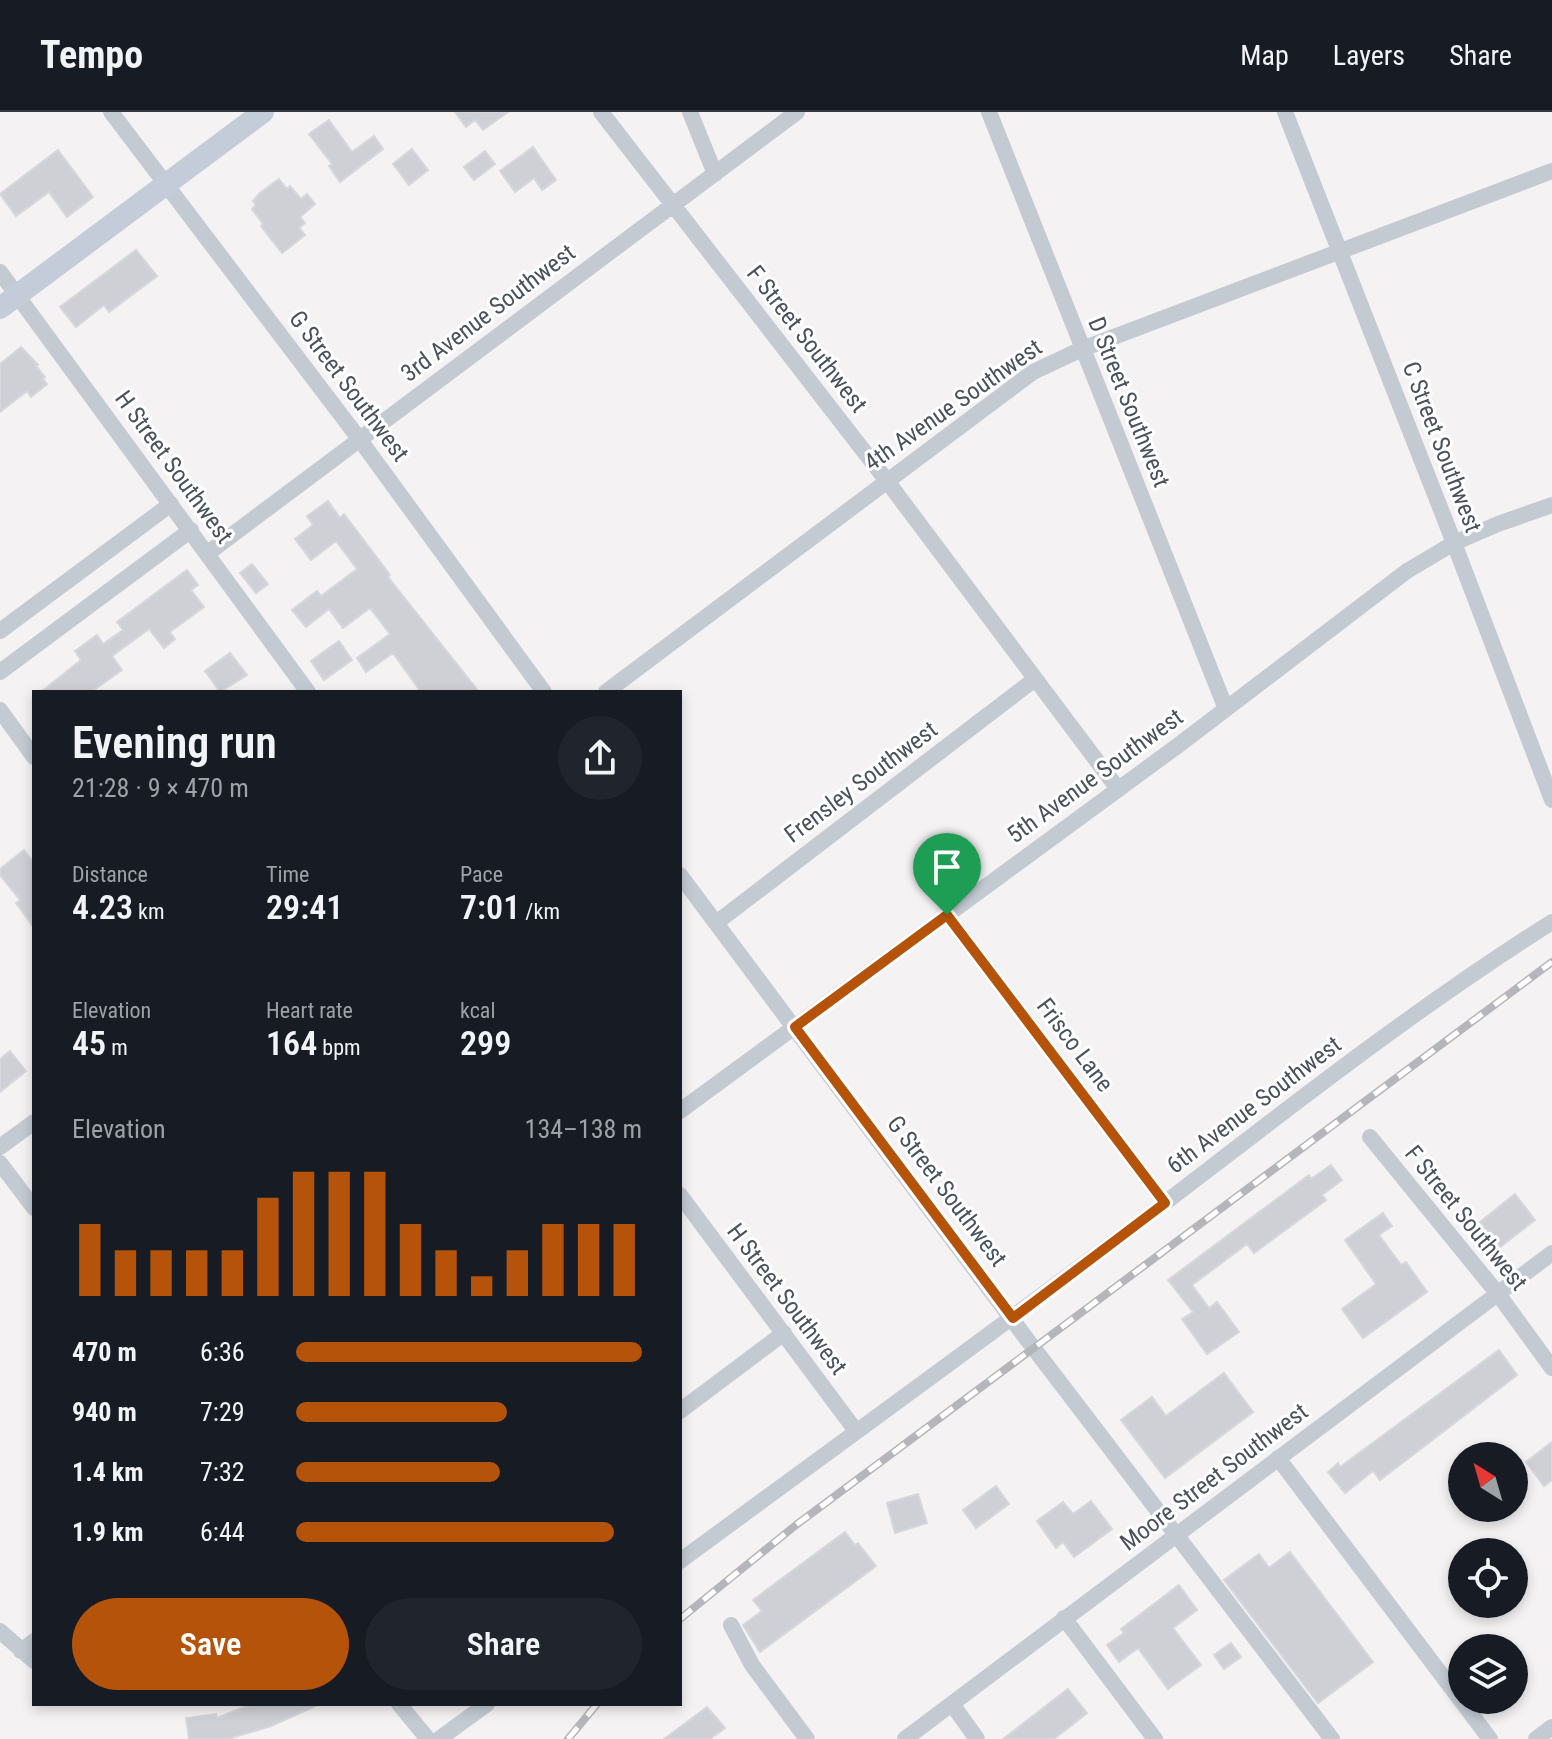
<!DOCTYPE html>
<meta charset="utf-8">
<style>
body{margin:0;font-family:"Roboto Condensed",sans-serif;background:#20242c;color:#f1f3f6;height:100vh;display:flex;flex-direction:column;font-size:30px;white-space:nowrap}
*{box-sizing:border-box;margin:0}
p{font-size:26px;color:#9ea1a6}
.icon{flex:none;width:44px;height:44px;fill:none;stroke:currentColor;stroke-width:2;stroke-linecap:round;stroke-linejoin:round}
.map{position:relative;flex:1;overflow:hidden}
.sheet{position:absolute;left:32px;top:578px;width:650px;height:1016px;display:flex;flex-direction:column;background:#171b24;border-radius:0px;box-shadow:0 4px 12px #0003}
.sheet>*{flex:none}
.needle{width:52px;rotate:323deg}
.tools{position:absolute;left:1448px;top:1330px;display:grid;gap:16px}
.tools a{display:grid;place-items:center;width:80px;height:80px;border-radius:50%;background:#171b24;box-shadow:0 4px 12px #0003;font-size:40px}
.pin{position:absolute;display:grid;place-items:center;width:68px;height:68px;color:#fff;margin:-82px -34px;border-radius:50% 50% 50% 0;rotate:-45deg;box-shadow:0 0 8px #0007}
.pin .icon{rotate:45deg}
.round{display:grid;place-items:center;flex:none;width:84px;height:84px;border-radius:42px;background:#20242c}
.summary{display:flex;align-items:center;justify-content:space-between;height:136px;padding:0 40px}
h1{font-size:44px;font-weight:600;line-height:60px}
.figures{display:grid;grid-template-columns:repeat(3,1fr);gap:12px;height:136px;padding:8px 40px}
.figures div{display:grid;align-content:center}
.figures b{font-size:34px;font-weight:600}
.figures small{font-size:22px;font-weight:400}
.figures p{font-size:22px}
.chart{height:224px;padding:16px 40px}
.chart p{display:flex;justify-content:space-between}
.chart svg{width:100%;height:144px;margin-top:8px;stroke:#b45309;stroke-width:6}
.cta{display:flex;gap:16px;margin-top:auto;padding:16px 40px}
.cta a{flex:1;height:92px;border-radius:48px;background:#b45309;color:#fff;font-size:32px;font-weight:600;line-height:92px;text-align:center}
.cta a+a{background:#20242c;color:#f1f3f6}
ul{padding:0 40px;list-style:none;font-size:26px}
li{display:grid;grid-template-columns:128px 96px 1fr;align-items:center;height:60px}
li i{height:20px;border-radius:10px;background:#b45309}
header{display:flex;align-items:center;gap:48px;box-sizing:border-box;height:112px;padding:0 40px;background:#171b24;border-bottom:2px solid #363941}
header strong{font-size:38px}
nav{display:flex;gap:44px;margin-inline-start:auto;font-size:28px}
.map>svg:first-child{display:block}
.building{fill:#cfd0d6;stroke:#d6d7dd;stroke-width:2}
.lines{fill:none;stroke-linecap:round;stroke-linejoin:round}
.street{stroke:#c3cad2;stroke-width:16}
.secondary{stroke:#c5ccd9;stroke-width:22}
.rail-casing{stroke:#b4b6bb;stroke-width:8}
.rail{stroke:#fff;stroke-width:5;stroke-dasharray:15;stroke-linecap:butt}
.route-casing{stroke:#fff;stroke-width:16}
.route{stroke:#b45309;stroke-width:10}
.labels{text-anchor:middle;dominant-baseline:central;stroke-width:6;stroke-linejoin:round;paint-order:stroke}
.street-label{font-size:24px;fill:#4a525f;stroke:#fff}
</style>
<header>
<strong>Tempo</strong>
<nav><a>Map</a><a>Layers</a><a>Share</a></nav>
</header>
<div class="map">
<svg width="1552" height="1627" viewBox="0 0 1552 1627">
<rect width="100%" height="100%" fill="#f4f2f2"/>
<path class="building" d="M455,0H508L483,18L475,8L466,15Z
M329,8L352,40L374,24L383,37L340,70L329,54L332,52L309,22Z
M533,35L556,68L542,78L534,66L515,80L500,59Z
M412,37L428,58L409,73L393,52Z
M58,38L93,85L67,105L49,80L16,104L0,82Z
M485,39L495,52L474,68L464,55Z
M279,67L287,77L290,74L301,87L307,82L315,92L300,105L305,111L299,116L305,123L282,141L261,114L263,112L252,97L256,93L253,89L260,81Z
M136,138L157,164L109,200L104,193L76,215L60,195Z
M21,235L38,253L36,254L45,265L43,267L47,272L31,285L27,279L0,300V252Z
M328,389L340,406L344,402L390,463L388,465L479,580H421L393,541L366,560L357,546L390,522L370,496L343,516L329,497L306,515L292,498L317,479L321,484L357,457L336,429L311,448L295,427L313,413L307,404Z
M252,452L268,472L256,481L240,461Z
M187,458L198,473L191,478L204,495L170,520L175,527L164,536L149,517L112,544L122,558L91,580H41L81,548L75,539L97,523L103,532L123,518L117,510Z
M339,529L352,548L324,568L311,549Z
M230,541L247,563L220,580L205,559Z
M24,738L34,751V816L16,791L20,788L0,763V757Z
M10,939L26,959L0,980V947Z
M1331,1053L1342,1068L1322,1083L1326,1088L1254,1141L1247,1132L1192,1173L1209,1196L1217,1190L1239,1220L1207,1242L1182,1207L1193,1200L1168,1168L1309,1063L1311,1067Z
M1515,1082L1535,1108L1500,1135L1480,1110Z
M1383,1101L1392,1114L1379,1123L1401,1153L1406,1150L1427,1180L1363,1226L1342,1197L1376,1172L1345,1128Z
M1499,1238L1517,1263L1380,1368L1373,1359L1345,1381L1328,1360L1338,1351L1340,1355Z
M1224,1261L1253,1300L1165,1366L1121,1308L1152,1285L1166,1304Z
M1552,1330V1368L1544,1374L1526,1350Z
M996,1374L1009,1392L976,1416L963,1398Z
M918,1382L927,1411L895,1421L887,1391Z
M1091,1389L1112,1417L1074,1445L1063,1430L1056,1436L1037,1409L1063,1390L1073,1402Z
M845,1420L855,1433L858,1431L876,1454L760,1540L743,1513L762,1499L753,1488Z
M1290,1440L1373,1550L1318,1591L1224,1468L1259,1442L1269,1456Z
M1179,1473L1197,1498L1173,1516L1201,1553L1168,1577L1138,1536L1119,1550L1107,1533L1124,1521L1121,1517Z
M1231,1531L1241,1545L1224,1557L1214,1543Z
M1068,1577L1087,1601L1054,1627H1003Z
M252,1592H320L271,1614L228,1627H189L186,1606L216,1602L217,1606Z
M707,1595L725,1616L710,1627H664Z"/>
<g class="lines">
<path class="street" d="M111,0L360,328L544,580
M601,0L887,369L1118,677
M690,0L715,62
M989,0L1226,597
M1285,0L1454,431L1552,688
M0,160L308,580
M208,441L797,0
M0,519L171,392
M0,560L191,418
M606,580L1033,260L1082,237L1552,59
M0,598L34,645
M680,763L1026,1226L1332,1627
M947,803L1165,1091
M716,811L1035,567
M680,999L1180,632L1407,459L1454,431L1498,412L1552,393
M1370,1025L1498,1182L1552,1256
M0,1035L34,1010
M0,1051L34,1096
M680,1083L856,1319
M680,1299L784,1221
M1278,1346L1490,1627
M680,1449C831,1338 983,1228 1132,1116C1270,1011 1406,902 1552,810
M1064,1506L1155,1627
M731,1513L752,1553L807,1627
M0,1519L34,1549
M21,1539L34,1529
M399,1592L428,1627
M952,1592L977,1627
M439,1627L487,1592
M905,1627L1552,1141
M1536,1627L1552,1615"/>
<path class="secondary" d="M0,196L263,0"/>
<defs>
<path id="rail" d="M680,1507L796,1413L1552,850
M568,1627L597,1592"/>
</defs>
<use href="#rail" class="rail-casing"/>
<use href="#rail" class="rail"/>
</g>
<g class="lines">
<defs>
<path id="route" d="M947,803L1165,1091L1013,1206L795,915Z"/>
</defs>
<use href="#route" class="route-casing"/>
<use href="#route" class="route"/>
</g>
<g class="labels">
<g class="street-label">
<text transform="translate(488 201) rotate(-37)">3rd Avenue Southwest</text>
<text transform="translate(807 227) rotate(52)">F Street Southwest</text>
<text transform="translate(349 274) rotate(53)">G Street Southwest</text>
<text transform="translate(1129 290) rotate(68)">D Street Southwest</text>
<text transform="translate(953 293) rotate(-35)">4th Avenue Southwest</text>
<text transform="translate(1442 335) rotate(69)">C Street Southwest</text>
<text transform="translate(174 355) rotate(54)">H Street Southwest</text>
<text transform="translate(1095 664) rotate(-36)">5th Avenue Southwest</text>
<text transform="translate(861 670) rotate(-37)">Frensley Southwest</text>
<text transform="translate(1075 933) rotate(53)">Frisco Lane</text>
<text transform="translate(1254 993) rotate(-37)">6th Avenue Southwest</text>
<text transform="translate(947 1079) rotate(53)">G Street Southwest</text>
<text transform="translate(1466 1106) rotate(51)">F Street Southwest</text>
<text transform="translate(787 1187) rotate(53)">H Street Southwest</text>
<text transform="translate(1214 1365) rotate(-37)">Moore Street Southwest</text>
</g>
</g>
</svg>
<div class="tools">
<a><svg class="needle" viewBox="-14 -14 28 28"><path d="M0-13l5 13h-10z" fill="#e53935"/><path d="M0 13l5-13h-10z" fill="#9ea1a6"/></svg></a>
<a><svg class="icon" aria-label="locate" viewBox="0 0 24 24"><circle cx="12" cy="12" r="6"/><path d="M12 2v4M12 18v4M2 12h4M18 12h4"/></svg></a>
<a><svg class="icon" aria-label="layers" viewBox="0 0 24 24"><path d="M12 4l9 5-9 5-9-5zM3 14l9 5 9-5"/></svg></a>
</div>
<div class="pin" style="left:947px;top:803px;background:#1e9e55"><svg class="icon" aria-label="arrive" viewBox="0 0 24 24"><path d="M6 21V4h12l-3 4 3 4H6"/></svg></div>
<section class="sheet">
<div class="summary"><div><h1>Evening run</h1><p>21:28 · 9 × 470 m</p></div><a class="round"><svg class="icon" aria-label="share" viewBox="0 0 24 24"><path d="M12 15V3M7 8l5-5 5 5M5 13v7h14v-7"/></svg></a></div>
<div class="figures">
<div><p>Distance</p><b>4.23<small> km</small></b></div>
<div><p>Time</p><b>29:41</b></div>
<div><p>Pace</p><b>7:01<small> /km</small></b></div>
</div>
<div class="figures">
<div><p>Elevation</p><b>45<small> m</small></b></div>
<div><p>Heart rate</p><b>164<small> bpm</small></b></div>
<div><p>kcal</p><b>299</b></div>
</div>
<div class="chart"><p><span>Elevation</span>134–138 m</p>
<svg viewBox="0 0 160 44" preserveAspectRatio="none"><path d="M5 44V22M15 44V30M25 44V30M35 44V30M45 44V30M55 44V14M65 44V6M75 44V6M85 44V6M95 44V22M105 44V30M115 44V38M125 44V30M135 44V22M145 44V22M155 44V22"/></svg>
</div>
<ul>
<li><b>470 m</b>6:36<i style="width:100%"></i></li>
<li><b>940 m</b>7:29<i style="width:61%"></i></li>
<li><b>1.4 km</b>7:32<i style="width:59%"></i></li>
<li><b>1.9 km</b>6:44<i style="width:92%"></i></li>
</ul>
<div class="cta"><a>Save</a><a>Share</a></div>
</section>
</div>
